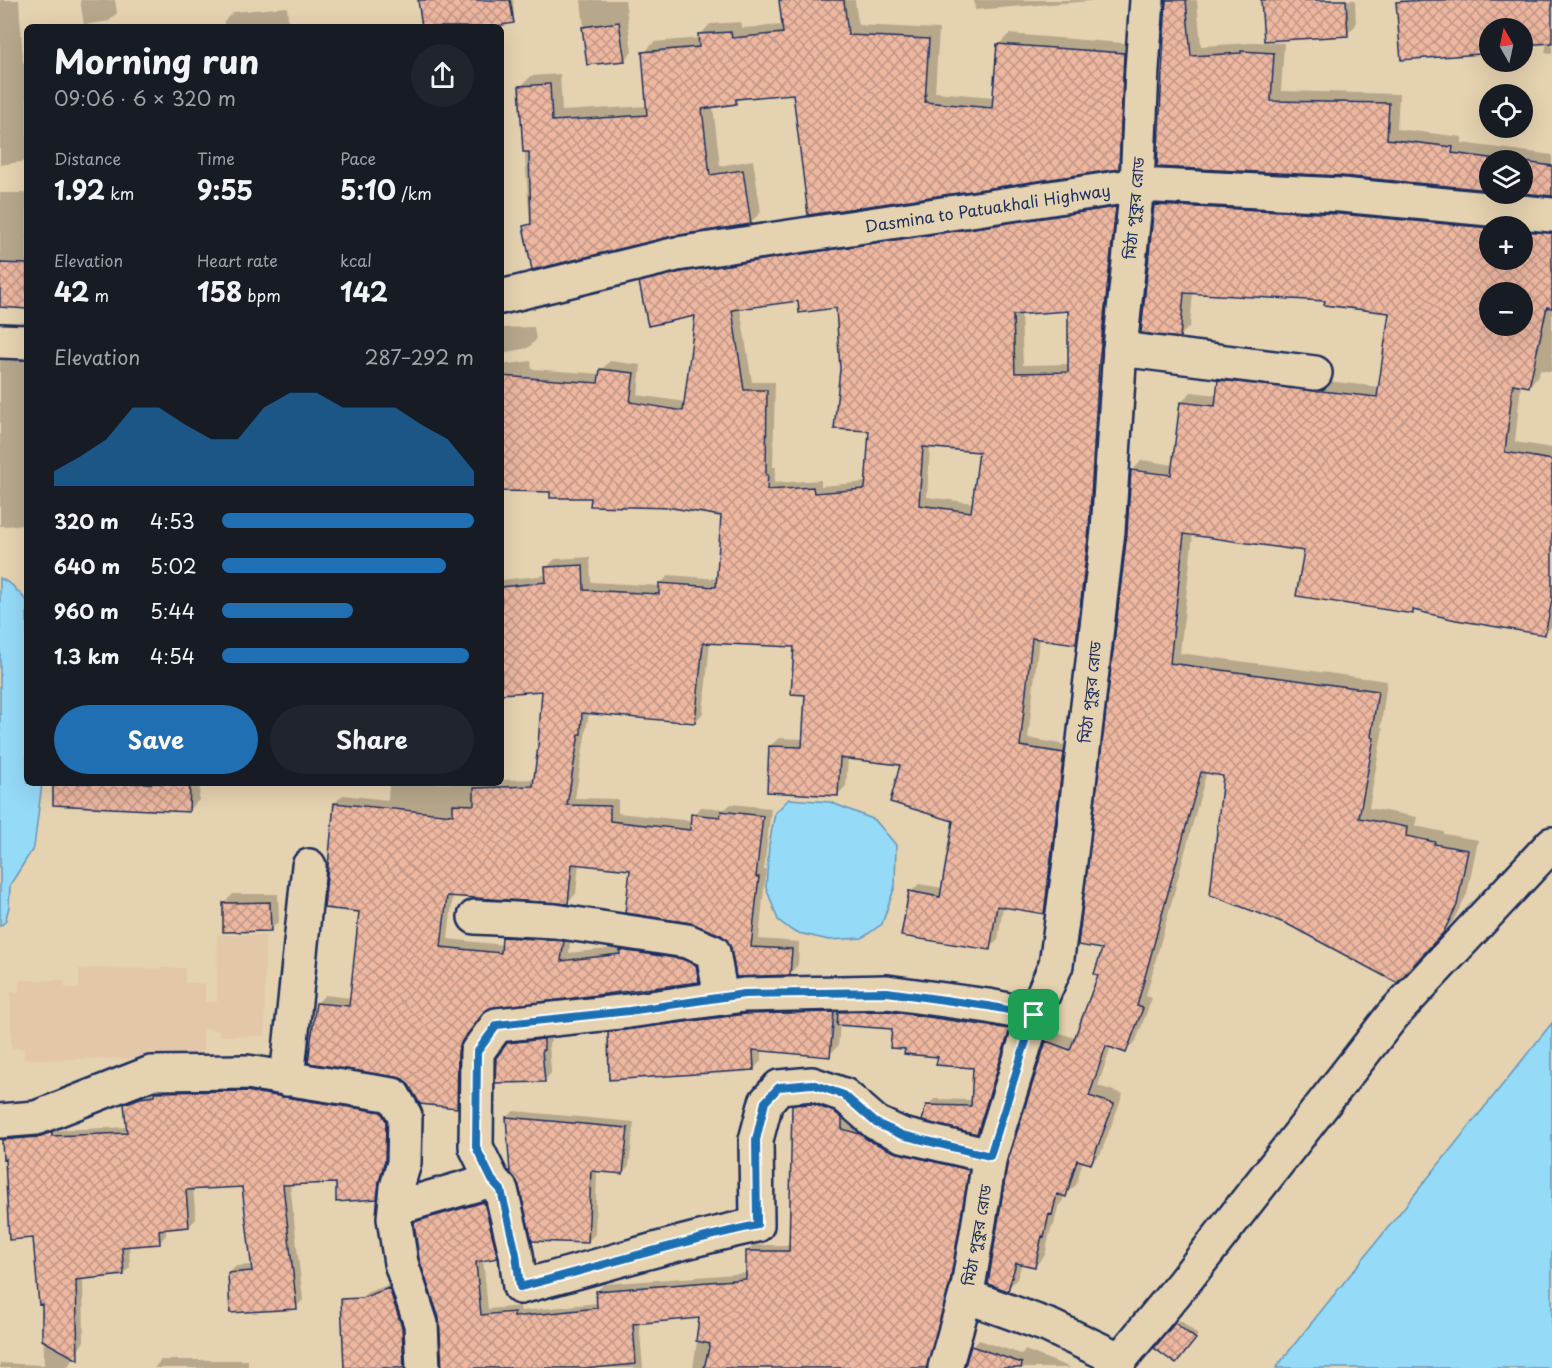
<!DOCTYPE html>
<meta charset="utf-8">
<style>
body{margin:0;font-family:"Playpen Sans","Noto Sans Bengali",sans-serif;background:#20242c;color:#f1f3f6;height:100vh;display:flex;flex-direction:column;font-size:22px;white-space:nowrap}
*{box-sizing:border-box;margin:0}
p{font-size:20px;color:#9ea1a6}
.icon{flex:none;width:33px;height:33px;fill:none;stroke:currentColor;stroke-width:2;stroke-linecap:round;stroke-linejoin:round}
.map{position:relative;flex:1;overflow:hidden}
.side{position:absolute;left:24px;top:24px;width:480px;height:762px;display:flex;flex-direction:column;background:#171b24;border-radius:9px;box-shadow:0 6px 24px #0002}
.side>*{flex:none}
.needle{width:39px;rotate:351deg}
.buttons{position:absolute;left:1479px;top:18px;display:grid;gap:12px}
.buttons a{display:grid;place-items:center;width:54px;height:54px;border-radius:50%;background:#171b24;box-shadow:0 6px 24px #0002;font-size:30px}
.pin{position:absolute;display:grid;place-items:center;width:51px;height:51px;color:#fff;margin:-26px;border-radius:12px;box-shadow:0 3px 9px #0006}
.round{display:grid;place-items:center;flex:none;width:63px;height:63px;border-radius:32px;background:#20242c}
.summary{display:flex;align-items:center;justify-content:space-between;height:102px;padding:0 30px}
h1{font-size:33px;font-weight:700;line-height:45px}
.figures{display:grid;grid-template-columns:repeat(3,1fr);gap:9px;height:102px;padding:6px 30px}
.figures div{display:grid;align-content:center}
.figures b{font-size:26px;font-weight:700}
.figures small{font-size:16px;font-weight:400}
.figures p{font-size:16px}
.chart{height:168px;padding:12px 30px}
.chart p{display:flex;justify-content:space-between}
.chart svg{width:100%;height:108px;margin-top:6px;fill:#1f6fb2;opacity:.7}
.primary-button{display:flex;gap:12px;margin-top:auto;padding:12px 30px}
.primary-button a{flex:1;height:69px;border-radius:36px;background:#1f6fb2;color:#fff;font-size:24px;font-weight:700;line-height:69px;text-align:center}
.primary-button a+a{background:#20242c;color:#f1f3f6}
ul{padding:0 30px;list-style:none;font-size:20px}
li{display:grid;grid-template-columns:96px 72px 1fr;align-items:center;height:45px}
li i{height:15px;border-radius:8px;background:#1f6fb2}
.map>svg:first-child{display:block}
.built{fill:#e3c7a9}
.water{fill:#95daf7;stroke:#6496ba;stroke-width:1.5}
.shadow{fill:#0003;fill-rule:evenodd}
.building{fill:url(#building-cross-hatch);stroke:#1b2f5e;stroke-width:1.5;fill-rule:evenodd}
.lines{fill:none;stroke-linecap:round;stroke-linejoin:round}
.minor-casing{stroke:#1b2f5e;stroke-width:38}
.tertiary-casing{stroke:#1b2f5e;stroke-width:38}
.minor{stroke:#e5d2b0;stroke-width:33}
.tertiary{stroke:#e5d2b0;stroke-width:33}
.route-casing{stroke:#fff;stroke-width:12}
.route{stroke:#1f6fb2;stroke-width:8}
.labels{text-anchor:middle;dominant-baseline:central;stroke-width:6;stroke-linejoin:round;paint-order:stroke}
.street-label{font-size:16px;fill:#1b2f5e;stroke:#e5d2b0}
</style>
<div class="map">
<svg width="1552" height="1368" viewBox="0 0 1552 1368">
<defs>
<pattern id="building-cross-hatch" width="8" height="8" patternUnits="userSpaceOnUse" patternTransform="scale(1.5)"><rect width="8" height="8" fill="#edb7a0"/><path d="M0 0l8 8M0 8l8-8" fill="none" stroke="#bf9586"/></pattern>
</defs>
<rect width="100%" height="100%" fill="#e5d2b0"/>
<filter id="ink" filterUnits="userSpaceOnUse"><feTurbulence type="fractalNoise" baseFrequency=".0167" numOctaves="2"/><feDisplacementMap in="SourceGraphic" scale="12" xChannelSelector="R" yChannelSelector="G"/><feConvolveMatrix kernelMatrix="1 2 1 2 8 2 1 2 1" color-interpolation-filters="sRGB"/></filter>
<g filter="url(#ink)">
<path class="built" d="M217,935H265V1036H219V1030L203,1029V1058L24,1059V1048H11V992H19V980H65V988H79V969L185,968V983H205V1002H217Z"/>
<path class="water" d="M0,578L12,585L27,601V783H42L34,847L10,885L9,907L5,922L0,926Z
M789,799L830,802L875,820L896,845L895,886L882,924L862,938L829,940L794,932L778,920L766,887L769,845L775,813Z
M1552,1023V1368H1276L1289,1351Z"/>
<path class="shadow" d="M0,0H19L23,63L27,62V161L0,165Z
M80,0H115L117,13L109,21L84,25Z
M424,0H513L514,15L506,23L481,27H424Z
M581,0H625L632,52L624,60L588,64Z
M781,0H855L858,25L939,29L935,92L994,97L999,44L1009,34L1134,44L1129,157L1118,167L794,92L742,97L736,102L713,106L720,166L753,160L761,212L751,222L672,234L533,268L520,87L531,76L560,74L562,111L648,106L644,53L654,42L700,38V35L710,24L741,22L742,28L783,25Z
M974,0H1104L975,10Z
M1167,0H1197L1201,46L1251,43L1253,42L1284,43L1281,91L1399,94L1397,129L1462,137V143L1552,155V195L1522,192V160H1490L1343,175L1158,166Z
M1262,0H1355L1356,25L1347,34Z
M1401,0H1552V54L1545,53L1547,42L1522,28H1490L1485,47L1479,52L1398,3Z
M287,7L289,27H224V21L233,12Z
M0,193H27V307L0,306Z
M1166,195L1552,223V372L1540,370L1539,375L1529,386L1521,384L1515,442L1552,448V626L1545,634L1416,609L1412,613L1305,549L1193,534L1180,653L1387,681L1381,727L1383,728L1369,808L1417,817L1415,826L1444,832V834L1478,840L1467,894L1453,921L1407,971L1225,775L1207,771L1146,996L1152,998L1136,1041L1125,1052L1111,1046L1098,1086L1123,1094L1101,1153L1091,1163L1083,1160L1076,1185L1064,1195L1062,1203L1058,1207L1054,1225L1051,1228L1045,1255L1035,1266L1022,1263L1017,1279L1007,1289L1047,1042L1057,1032L1075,1038L1100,974L1103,948L1132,471L1142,460L1174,465L1181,403L1191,392L1218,395L1220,381L1230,370L1380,387L1390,311L1326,299L1193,292L1190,326L1180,336L1155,205ZM1490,226H1522V260H1490ZM1490,292H1522V326H1490Z
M1123,200L1084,634L1076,643L1039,638L1028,738L1071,746L1052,904L1044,912L1003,906L998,940L989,948L911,892L919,884L943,888L955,820L902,764L848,757L846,786L838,794L770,746L779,738L804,739L806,693L795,646L710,642L703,713L695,722L589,712L575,798L618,799V813L692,821L693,815L701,807L725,809L731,804L771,808L764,869H766L759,939L799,942L798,965L789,974L733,948L728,939L632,869L579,863L576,894L567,902L453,895L448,939L503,945V938L512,929L571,933L569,953L625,947L691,951L707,973L699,981L489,1007L470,1031L466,1042L465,1098L457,1107L410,1084L317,1003L325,995L352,998L361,910L335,803L343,795L388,800L389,783H501V780L535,779L544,689L501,693V580L547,575V567L555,559L590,557L591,582L661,586V583L669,575L718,579L722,515L552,491L501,489V365L531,361L532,369L601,374V370L610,361L641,365L638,395L686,402L697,314L641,283L649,275ZM799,300L838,306L841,369L871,430L867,482L821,486V480L774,483L776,467H773L775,382H752L740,308ZM1069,309V364L1023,365L1021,312ZM930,446L980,450L974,503L927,497Z
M534,327L536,340L528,348L501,353V328Z
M0,348H27V525L0,526Z
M77,783H200L199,800L188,811Z
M233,894H278L279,921L270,930L224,903Z
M842,1004L841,1011L846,1006L893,1005L1015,1023L984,1125L977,1132L928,1106L934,1099L973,1100L974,1067L906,1048L893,1027L840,1023L838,1046L829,1055L762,1050V1060L754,1069L609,1033L618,1024L755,1005Z
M551,1032V1041L549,1043L551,1073L544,1081L508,1044L516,1036Z
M163,1085H253L388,1106L392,1152L383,1191L376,1198L337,1182L290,1184L303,1300L296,1307L229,1273L236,1266L253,1265L243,1186L193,1188L196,1219L189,1226L166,1228V1235L160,1242L129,1245L130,1267L124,1274L83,1278L84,1341L67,1368H0V1363L44,1365L43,1303L34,1236L4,1140L10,1133L58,1126V1130L128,1127L126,1104L133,1097L148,1091L158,1090Z
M801,1098H820L848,1111V1123L975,1164L956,1275L935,1368H693L701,1316L639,1322L643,1368H443L441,1323L415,1223L422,1216L491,1196L504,1250L497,1257L483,1259L488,1309L520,1306L521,1311L598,1303L597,1291L604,1284L748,1273L747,1251L754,1245H791L794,1105Z
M514,1111L634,1122L629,1166L622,1173L597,1170L595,1234L588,1241L507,1117Z
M396,1282L412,1368H368L359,1300L366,1293Z
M1180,1320L1198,1335L1180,1358L1176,1324Z
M979,1340L1021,1354L1025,1350L1071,1368H966L972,1347Z
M161,1360H248V1368H154Z"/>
<path class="building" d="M418,0H510L514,23L491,27H422Z
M779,0H844L848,35L929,39L925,102L992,108L997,44L1124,53L1119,169L808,215L793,94L736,99V104L702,109L710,175L743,170L751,224L673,236L532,270L523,226L531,224L529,152H523L519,86L550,84L552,121L647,115L642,52L699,47L698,34L731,32L732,38L783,33Z
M1166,0H1186L1191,56L1241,53V51L1274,53L1271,101L1389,103L1387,139L1453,147L1452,153L1506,160H1490V190L1342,176L1157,167Z
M1261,0H1346L1348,36L1264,41Z
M1423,0H1552V43L1522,45V28H1490V48L1480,49V54L1401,60L1396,2Z
M619,22L625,61L587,65L582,27Z
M1524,162L1552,166V196L1522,193Z
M1154,205L1340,214L1490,228V260H1522V231L1552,233V308L1547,307L1529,387L1513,384L1505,452L1552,460V600L1545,635L1456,620L1413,610V614L1296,596L1304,551L1184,534L1170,663L1378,691L1371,737L1374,738L1359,818L1407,827L1406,836L1435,842L1434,844L1468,850L1457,905L1443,933L1397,983L1287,924L1210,895L1223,776L1201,772L1137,1006L1143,1008L1126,1053L1106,1046L1089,1096L1114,1104L1091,1164L1077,1160L1066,1197L1057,1194L1052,1215L1049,1214L1044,1237L1042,1236L1035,1267L1016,1263L1008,1291L988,1284L1008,1160L1046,1041L1070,1050L1098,975L1094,974L1102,949L1078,945L1127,533L1131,470L1171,475L1180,402L1215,406L1218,380L1377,397L1389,313L1324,305L1325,301L1184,293L1180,338L1141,333ZM1490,292H1522V326H1490Z
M1116,207L1099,363L1089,529L1076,644L1032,638L1020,746L1064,753L1044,914L997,906L990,950L901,936L909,891L940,897L953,821L890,802L900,765L840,758L838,796L767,792L769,746L802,747L805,695L791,694L794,647L703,643L695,723L582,713L581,734H579L567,805L610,806V821L690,830L691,814L720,817L721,811L763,816L756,877H759L751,947L792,949L790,975L736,977L731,948L727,940L721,935L690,923L625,913L630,870L572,864L568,904L447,896L441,947L501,953L502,937L553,940L564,941L561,961L620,954V950L682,959L696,965L699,982L488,1009L462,1041L458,1051L457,1108L420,1104L409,1085L403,1079L396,1077L308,1063L316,1003L349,1006L359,912L324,908L334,803L453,815V804L474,805V788L533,786L538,746L542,691L501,694V587L546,582L545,567L583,565L584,590L659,594V583L716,587L721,516L672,508L590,506L591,498H550V492L501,491V376L598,383L600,369L634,373L630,402L683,411L695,316L648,326L639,282L681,272ZM798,301L799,313L836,308L840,369L834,429L869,431L865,489L814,493L813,487L767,490L768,475H766L767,390H744L732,310ZM1068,311V372L1015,373L1013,315ZM923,447L979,452L971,512L919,505Z
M0,263L27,264V309L0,307Z
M53,783H190L189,812L53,805Z
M270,902L271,931L223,932V903Z
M886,1011L1010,1029L977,1134L922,1121L926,1105L971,1106L973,1068L936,1065L938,1057L904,1054L905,1049L890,1048L892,1029L837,1025L838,1012Z
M834,1012L830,1057L753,1050L754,1070L609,1080L608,1032L746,1014Z
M544,1039V1050H542L545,1082L495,1083L496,1058L507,1043Z
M246,1091L381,1112L386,1121L385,1160L379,1182L377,1199L336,1202V1183L283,1185L297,1309L230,1313L228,1273L252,1271L242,1187L186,1190L189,1227L159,1230L160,1244L122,1247L124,1275L76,1280L78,1360L42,1340V1304L39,1305L33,1238L9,1240L5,1159L3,1160L2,1140L38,1137L52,1132V1136L127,1133L124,1104L140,1098L155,1096V1092Z
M813,1104L834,1112L842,1118V1129L860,1134L868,1140L894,1152L969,1170L950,1283L927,1368H704L710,1344L696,1341L699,1318L633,1324L636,1364L593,1368H442L439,1318L419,1259L414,1222L484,1202L498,1258L476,1262L481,1315L514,1312V1317L597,1308L596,1291L746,1279V1251H789L792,1105Z
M506,1117L628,1128L623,1174L591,1171L588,1243L532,1241L519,1186L510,1172Z
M389,1288L402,1327L404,1368H344L341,1299L362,1298Z
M1175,1323L1196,1339L1176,1364L1154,1348Z
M971,1346L1022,1363L1021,1368H964Z"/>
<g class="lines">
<defs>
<path id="minor" d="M1120,349L1315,373
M475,917L555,921L687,941L713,952L721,998
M287,1079L309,866
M0,1121L36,1118L151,1073L247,1072L393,1095L405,1116L404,1163L397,1187L394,1218L401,1263L421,1324L423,1368
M990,1156L902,1135L876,1123L844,1095L812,1084L779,1087L766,1102L756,1140L757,1225C677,1241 599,1267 520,1287L516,1254L501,1190L492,1180L476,1147L477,1052L497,1025L629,1011L744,995L887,992L988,1006L1034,1015
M395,1208L492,1180
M966,1296L1049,1326L1119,1359
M1113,1368L1184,1282L1392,1016L1552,844"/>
<g id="tertiary">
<path id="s1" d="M501,297L677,254L1137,185L1341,195L1552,215"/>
<path d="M0,341L27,342"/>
<path d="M945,1368L968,1287L990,1156L1034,1015L1056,965L1070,862L1108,531L1120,349L1137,185L1142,69L1147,0"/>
</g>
</defs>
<use href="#minor" class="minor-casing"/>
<use href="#tertiary" class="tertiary-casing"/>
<use href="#minor" class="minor"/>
<use href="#tertiary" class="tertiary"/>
</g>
</g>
<g class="lines" filter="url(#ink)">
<defs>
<path id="route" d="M887,992L988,1006L1034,1015L990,1156L902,1135L876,1123L844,1095L812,1084L779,1087L765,1102L756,1140L757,1225C677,1242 599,1267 520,1287L516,1254L501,1190L492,1180L476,1147L477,1052L497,1025L629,1011L744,994Z"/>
</defs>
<use href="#route" class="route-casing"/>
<use href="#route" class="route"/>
</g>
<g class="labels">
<g class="street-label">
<text stroke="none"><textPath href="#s1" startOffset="495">Dasmina to Patuakhali Highway</textPath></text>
<text transform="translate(1133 208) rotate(-85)">মিঠা পুকুর রোড</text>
<text transform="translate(1089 692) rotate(-84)">মিঠা পুকুর রোড</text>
<text transform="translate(976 1235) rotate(-80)">মিঠা পুকুর রোড</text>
</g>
</g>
</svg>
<div class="buttons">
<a><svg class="needle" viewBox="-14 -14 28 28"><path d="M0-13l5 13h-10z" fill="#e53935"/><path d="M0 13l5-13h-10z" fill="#9ea1a6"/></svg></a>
<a><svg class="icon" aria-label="locate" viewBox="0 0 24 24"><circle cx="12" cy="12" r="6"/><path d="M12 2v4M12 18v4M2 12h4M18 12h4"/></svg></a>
<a><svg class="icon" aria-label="layers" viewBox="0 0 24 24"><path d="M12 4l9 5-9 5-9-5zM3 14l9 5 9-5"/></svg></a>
<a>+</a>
<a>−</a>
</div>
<div class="pin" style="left:1034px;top:1015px;background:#1e9e55"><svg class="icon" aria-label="arrive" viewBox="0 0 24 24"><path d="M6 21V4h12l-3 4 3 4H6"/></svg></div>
<section class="side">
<div class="summary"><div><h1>Morning run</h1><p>09:06 · 6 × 320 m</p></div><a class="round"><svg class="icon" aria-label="share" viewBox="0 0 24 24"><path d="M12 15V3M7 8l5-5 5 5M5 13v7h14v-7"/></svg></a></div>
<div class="figures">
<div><p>Distance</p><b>1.92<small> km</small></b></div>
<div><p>Time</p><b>9:55</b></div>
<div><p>Pace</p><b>5:10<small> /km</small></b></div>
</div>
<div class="figures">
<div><p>Elevation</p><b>42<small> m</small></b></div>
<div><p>Heart rate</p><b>158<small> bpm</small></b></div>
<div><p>kcal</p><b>142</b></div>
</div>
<div class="chart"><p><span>Elevation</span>287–292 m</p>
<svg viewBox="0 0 160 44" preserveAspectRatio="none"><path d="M0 44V38L10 32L20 25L30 12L40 12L50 19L60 25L70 25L80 12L90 6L100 6L110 12L120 12L130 12L140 19L150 25L160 38V44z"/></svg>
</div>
<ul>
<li><b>320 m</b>4:53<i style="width:100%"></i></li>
<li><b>640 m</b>5:02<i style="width:89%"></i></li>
<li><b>960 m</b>5:44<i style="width:52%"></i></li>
<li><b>1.3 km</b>4:54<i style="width:98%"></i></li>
</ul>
<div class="primary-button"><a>Save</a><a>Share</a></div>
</section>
</div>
